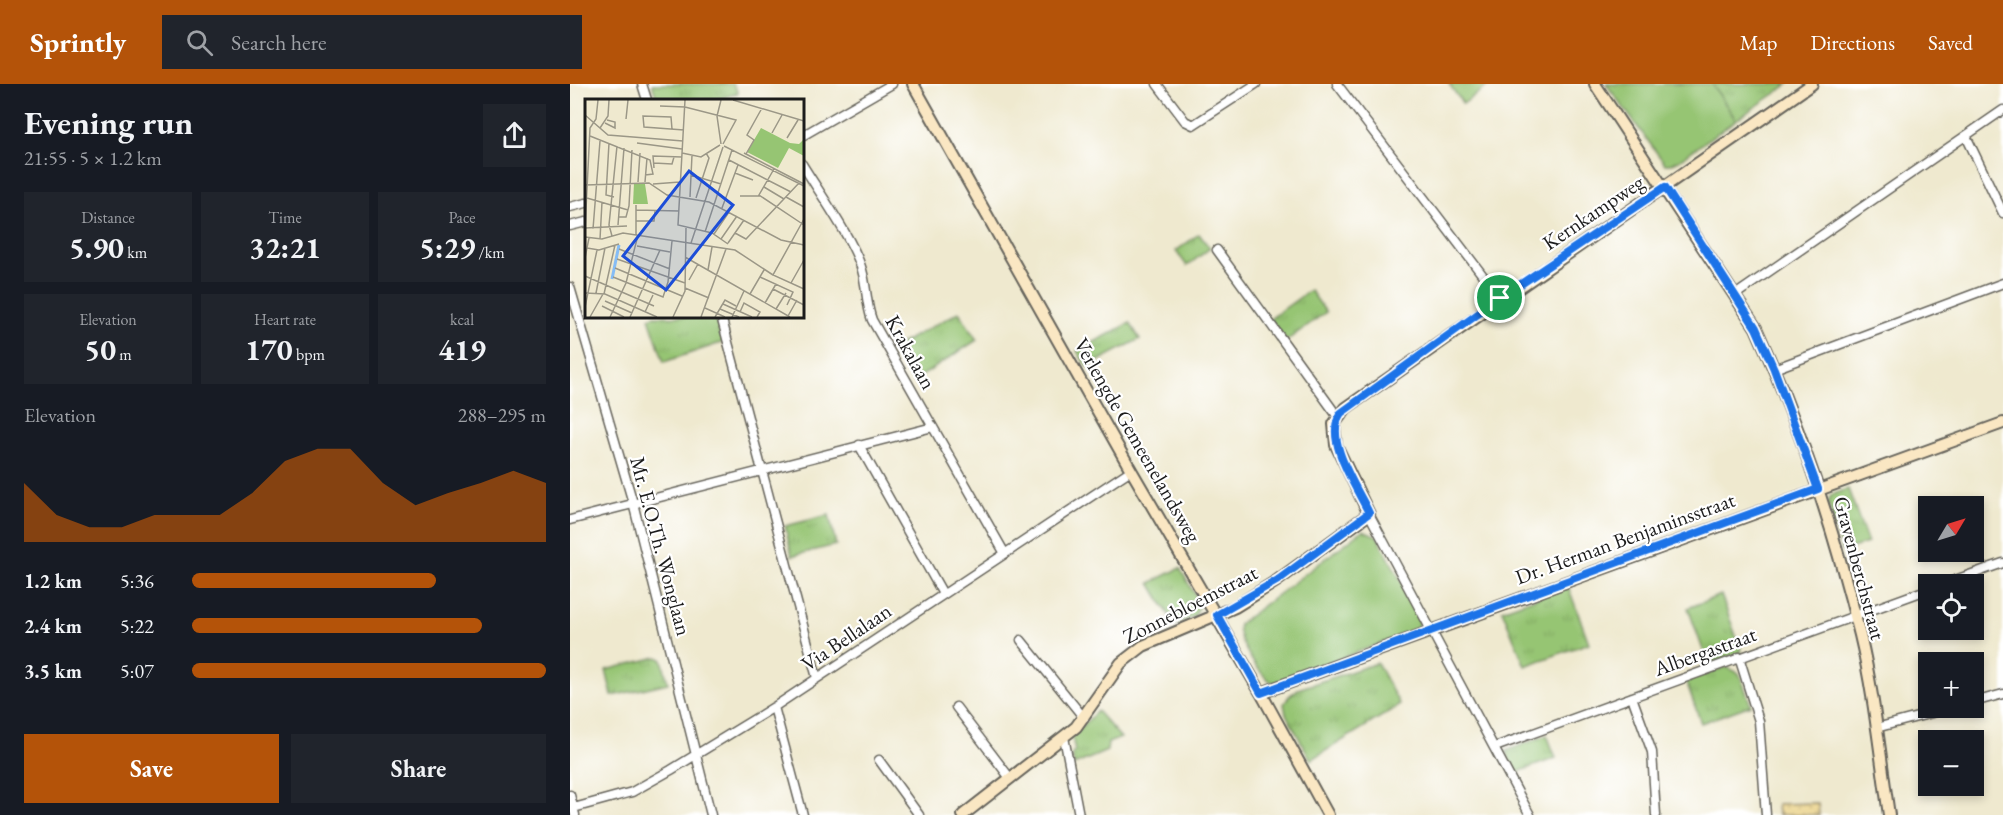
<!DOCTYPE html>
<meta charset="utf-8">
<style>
body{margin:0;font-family:"EB Garamond",serif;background:#20242c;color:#f1f3f6;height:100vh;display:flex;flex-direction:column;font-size:22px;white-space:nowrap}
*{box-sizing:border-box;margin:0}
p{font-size:20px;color:#9ea1a6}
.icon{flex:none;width:33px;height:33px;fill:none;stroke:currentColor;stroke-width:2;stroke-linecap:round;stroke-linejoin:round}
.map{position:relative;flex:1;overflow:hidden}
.panel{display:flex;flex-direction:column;background:#171b24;width:570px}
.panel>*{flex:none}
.needle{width:39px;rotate:52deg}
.fabs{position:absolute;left:1348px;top:412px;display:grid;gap:12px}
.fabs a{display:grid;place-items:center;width:66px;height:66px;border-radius:0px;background:#171b24;box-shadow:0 3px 9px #0003;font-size:30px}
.pin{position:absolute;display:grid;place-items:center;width:51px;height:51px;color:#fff;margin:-26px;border:3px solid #fff;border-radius:50%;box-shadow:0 2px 6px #0007}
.round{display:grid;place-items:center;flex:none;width:63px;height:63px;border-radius:0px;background:#20242c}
.overview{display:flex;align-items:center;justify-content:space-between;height:102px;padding:0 24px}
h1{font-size:33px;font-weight:700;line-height:45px}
.stats{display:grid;grid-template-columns:repeat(3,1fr);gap:9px;height:102px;padding:6px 24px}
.stats div{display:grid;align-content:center;border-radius:0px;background:#20242c;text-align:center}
.stats b{font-size:30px;font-weight:700}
.stats small{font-size:16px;font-weight:400}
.stats p{font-size:16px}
.chart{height:168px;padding:12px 24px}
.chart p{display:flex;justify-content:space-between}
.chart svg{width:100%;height:108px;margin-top:6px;fill:#b45309;opacity:.7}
.cta{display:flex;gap:12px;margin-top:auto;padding:12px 24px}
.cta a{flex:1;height:69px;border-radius:0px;background:#b45309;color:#fff;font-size:24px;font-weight:700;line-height:69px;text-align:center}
.cta a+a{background:#20242c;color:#f1f3f6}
ul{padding:0 24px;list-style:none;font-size:20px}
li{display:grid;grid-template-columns:96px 72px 1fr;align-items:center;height:45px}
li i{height:15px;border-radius:8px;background:#b45309}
header{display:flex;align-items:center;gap:36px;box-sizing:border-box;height:84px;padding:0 30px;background:#b45309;color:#fff}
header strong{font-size:28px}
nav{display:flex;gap:33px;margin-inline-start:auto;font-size:21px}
.search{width:420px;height:54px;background:#20242c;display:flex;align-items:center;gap:15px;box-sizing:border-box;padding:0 21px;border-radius:0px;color:#9ea1a6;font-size:22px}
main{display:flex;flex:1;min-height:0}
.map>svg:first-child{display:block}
.grass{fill:url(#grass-tufts);stroke:#597048;stroke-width:1.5}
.sand{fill:url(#sand-dots);stroke:#857b5d;stroke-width:1.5}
.green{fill:#96c573;stroke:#597048;stroke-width:1.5}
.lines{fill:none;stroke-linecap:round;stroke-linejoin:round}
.street-casing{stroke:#66645b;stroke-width:11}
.secondary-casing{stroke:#66645b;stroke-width:14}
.street{stroke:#fff;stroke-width:8}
.secondary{stroke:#fae7c3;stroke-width:10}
.route-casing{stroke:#fff;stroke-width:12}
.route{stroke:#1a73e8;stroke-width:8}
.labels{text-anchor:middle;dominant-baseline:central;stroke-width:4.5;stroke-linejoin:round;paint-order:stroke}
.street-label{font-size:21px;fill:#1c1c1c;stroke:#fff}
.inset-river{fill:none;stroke:#85bcf5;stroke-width:3}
.inset-road{fill:none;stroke:#9b9787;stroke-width:1.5}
.view{fill:#1d4ed8;fill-opacity:0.15;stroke:#1d4ed8;stroke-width:3}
.inset-edge{fill:none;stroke:#1c1c1c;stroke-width:3}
</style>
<header>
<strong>Sprintly</strong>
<div class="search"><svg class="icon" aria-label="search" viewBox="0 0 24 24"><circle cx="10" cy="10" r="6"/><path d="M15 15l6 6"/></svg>Search here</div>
<nav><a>Map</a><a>Directions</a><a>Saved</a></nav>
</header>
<main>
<section class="panel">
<div class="overview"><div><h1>Evening run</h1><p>21:55 · 5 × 1.2 km</p></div><a class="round"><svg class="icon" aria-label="share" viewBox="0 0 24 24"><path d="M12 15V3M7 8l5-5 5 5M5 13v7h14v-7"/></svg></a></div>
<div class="stats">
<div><p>Distance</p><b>5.90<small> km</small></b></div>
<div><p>Time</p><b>32:21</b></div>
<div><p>Pace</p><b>5:29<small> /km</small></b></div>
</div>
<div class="stats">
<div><p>Elevation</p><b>50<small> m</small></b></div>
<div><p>Heart rate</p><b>170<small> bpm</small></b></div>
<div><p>kcal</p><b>419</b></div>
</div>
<div class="chart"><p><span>Elevation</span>288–295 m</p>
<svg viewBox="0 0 160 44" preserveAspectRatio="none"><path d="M0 44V20L10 33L20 38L30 38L40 33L50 33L60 33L70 24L80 11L90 6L100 6L110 20L120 29L130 24L140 20L150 15L160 20V44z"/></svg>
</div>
<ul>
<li><b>1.2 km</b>5:36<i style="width:69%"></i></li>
<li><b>2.4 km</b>5:22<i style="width:82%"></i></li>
<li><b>3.5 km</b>5:07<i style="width:100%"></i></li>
</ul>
<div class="cta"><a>Save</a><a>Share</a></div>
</section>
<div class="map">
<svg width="1433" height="731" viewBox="0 0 1433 731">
<defs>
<pattern id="grass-tufts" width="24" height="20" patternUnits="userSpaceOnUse" patternTransform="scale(1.5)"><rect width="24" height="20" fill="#96c573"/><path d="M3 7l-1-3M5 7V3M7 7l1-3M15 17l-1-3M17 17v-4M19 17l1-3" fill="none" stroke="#81a963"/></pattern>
<pattern id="sand-dots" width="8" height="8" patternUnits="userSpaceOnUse" patternTransform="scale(1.5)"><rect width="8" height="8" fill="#eeda9e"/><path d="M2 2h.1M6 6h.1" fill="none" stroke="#ccba88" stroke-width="1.8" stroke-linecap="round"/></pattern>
</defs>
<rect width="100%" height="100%" fill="#fff"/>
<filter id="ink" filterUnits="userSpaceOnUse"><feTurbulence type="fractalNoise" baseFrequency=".0167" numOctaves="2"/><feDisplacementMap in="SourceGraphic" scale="12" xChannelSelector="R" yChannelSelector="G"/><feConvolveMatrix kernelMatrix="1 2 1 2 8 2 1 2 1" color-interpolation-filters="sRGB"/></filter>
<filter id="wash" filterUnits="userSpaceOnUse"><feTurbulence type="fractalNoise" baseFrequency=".008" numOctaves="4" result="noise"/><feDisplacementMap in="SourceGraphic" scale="24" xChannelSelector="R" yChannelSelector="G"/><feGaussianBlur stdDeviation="1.35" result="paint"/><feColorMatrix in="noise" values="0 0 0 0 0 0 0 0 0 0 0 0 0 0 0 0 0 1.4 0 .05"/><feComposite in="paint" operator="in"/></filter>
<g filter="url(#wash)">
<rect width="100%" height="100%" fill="#efe9cf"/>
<path class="grass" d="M82,0H163L168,9L145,16H87Z
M1142,0H1219L1166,36Z
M629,150L640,164L617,182L606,167Z
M740,206L756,228L716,257L700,235Z
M389,228L407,256L347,295L326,262Z
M84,232L145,233L154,258L94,278L79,234Z
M560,239L570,255L517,283L507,267Z
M1278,405L1298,459L1272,467L1258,419L1261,411Z
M259,431L266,461L222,472L215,442Z
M610,484L630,520L625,532L605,541L580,499Z
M998,502L1019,559L955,582L932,526Z
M1151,511L1172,568L1138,580L1118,524Z
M87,573L92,575L98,599L42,612L36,586Z
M807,579L830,621L741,676L716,630L714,620L719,612L728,605Z
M1156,583L1169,589L1181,621L1131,639L1116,597Z
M527,627L551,654L538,659L537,667L504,681L502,670L505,667L502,653Z
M977,651L986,674L945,689L936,667Z"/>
<path class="sand" d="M1248,719L1249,731H1208L1207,720Z"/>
<path class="green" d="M879,0H920L893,20Z
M1036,0H1142L1166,36L1109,76L1102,80H1095Z
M793,446L807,452L850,532L847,546L704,599C691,595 665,554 669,540Z"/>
</g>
<g filter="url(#ink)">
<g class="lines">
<defs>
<path id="street" d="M72,0L77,16
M587,0L615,37L623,41L686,0
M767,0L930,214
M232,52L322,0
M1396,52L1433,129
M232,80C249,108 284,157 292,186C297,203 296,220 302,236L434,468
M0,123L16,119
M0,142L16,138
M647,166L768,333
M0,203L63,419L141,731
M1165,211L1433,26
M151,232L247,594
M1204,285L1433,199
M289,361L373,510
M799,430L960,731
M0,436L363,343
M1371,501L1433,479
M451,556L514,634
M1169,573L1189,637L1196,731
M1062,613L1082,668L1086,731
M1404,618L1433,610
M204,623L233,731
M386,623L440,694
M1306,644L1381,624
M494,653L509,731
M925,663L1359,505
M309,676L349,731
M0,711L5,731
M0,725L62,708L101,686L204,623L561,386"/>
<path id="secondary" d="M343,0L561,386L691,609L758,731
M1025,0L1186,244C1230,342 1264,446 1290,551C1304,609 1310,671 1319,731
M691,609L1433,339
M393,731L506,643L551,579L573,562L665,523L708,496L799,430L766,361L764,340L776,324L1242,0"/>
</defs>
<use href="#street" class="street-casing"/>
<use href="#secondary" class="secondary-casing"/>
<use href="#street" class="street"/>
<use href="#secondary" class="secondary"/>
</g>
</g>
<g class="lines" filter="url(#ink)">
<defs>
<path id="route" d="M1095,103L1186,244L1204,285L1248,405L691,609L647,531L708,496L799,429C787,404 753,355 771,329L930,214Z"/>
</defs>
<use href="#route" class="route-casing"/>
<use href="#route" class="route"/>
</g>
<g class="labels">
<g class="street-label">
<text transform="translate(1023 128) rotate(-34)">Kernkampweg</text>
<text transform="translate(341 268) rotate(61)">Krakalaan</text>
<text transform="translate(568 356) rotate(60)">Verlengde Gemeenelandsweg</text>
<text transform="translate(1055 454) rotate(-20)">Dr. Herman Benjaminsstraat</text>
<text transform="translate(91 462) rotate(75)">Mr. E.O.Th. Wonglaan</text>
<text transform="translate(1290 484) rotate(75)">Gravenberchstraat</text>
<text transform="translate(620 520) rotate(-27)">Zonnebloemstraat</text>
<text transform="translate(276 553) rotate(-34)">Via Bellalaan</text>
<text transform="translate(1135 567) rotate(-20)">Albergastraat</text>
</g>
</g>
<g transform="translate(15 15)">
<rect width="219" height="219" fill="#efe9cf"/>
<path d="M176,29L205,44L214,45L219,40V57L204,49L193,69L162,53Z" fill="#96c573"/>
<path d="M49,84L60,85L63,105H48Z" fill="#96c573"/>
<path class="inset-river" d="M27,180L34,146"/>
<path class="inset-road" d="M100,1L93,126L127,134L143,145M148,1L219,22M75,7L100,8L151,21L138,45M0,16L23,36L98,42M41,20L43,1M20,24L30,29V23L22,21M15,29L23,17L24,1M87,30L86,18L58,17L59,28L99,31M187,34L197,16M5,37L65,61L68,75L60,76M202,39L213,21M24,44L21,96L29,98M52,44L97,50M136,45L132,17L136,1M139,47L219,87M97,54L116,58L135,46M159,54L219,85M161,55L169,41L162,36L177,9M144,61L206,93M69,64L87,65L89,58M69,69L68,57L97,58M189,70L174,96L219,126M150,74L168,81M106,76L136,85M53,83L55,54M60,83L62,59M68,85L95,83M0,86L64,84L82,96L124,103L196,141L219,146M179,88L199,100M155,97H175M105,98L107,56M201,98L219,108M2,99L43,111M111,99L124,59L121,54M137,109L153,66M51,111L94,112M33,118H41L44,107L47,51M219,120L188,176L219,190M51,122H69L70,112M33,126L39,49M0,129L42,127M8,130L15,42M0,131L5,29L11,20L13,1M120,133L147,51M150,134L161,140L214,84M129,135L144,113M51,136V106M27,137L24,126L32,47M0,138L17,140L38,134L150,151L188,176M15,140L17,103M136,140L152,117M106,144L138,48M143,144L159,121M52,147L85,153M2,149L14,151L34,145M34,150L85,170M100,158L205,218M0,159L4,139M32,160L100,184M30,169L97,197M123,171L127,148M0,177L69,207M28,178L78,198L83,183L87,142M175,178L208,193L202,206M104,181L113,165M206,184L219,161M100,189L124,199M188,190L219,206M0,194L20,195L72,218M11,194L20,149M19,195L30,146M165,195L179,171M20,202L47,214M180,204L191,185M138,205L167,218M17,207L39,218M0,208L12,151M120,209L140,218M135,210L154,218M191,210L201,194M60,213L68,196M155,213L159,204L175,213L172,218M203,217L212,201M5,218L18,195M25,218L41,184L53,136M45,218L75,151M88,218L100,192L101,129M116,218L141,150M130,218L140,201L151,207M147,218L159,192"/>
<path class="view" d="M104,72L148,106L81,191L38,157Z"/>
<rect width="219" height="219" class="inset-edge"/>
</g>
</svg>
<div class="fabs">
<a><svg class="needle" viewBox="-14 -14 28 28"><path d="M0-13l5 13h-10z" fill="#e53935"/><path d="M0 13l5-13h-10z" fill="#9ea1a6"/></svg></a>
<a><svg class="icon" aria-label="locate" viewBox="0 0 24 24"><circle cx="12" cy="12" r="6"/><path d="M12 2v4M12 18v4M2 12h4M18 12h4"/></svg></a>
<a>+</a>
<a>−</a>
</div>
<div class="pin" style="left:930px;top:214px;background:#1e9e55"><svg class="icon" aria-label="arrive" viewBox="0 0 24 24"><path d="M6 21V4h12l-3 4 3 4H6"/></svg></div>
</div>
</main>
